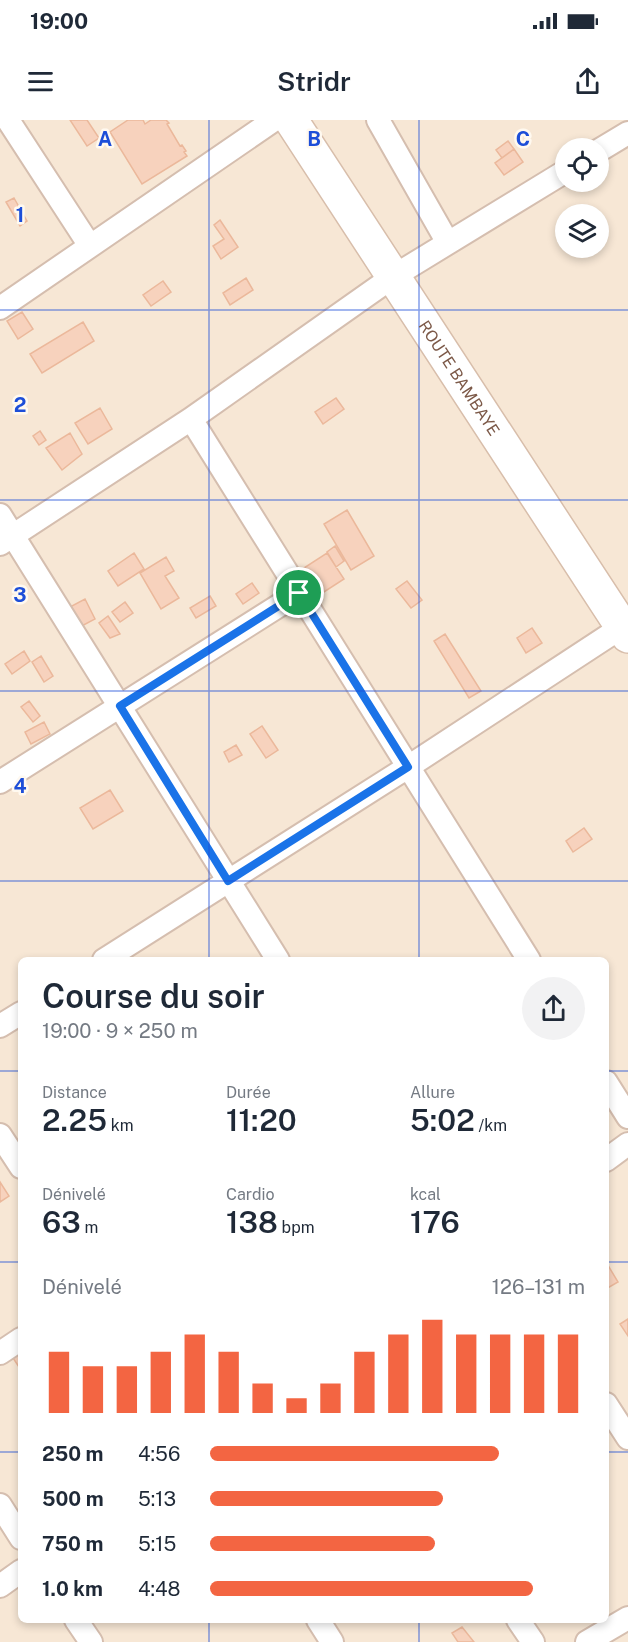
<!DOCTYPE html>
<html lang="fr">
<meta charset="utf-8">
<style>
body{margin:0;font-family:"Public Sans",sans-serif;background:#f2f2f3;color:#1f2937;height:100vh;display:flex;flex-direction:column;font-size:22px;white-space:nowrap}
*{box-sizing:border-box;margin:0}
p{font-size:20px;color:#747a83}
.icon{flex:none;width:33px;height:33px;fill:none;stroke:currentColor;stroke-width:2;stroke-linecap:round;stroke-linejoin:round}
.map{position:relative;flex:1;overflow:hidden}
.sheet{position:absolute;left:18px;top:837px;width:591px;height:666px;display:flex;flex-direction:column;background:#fff;border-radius:9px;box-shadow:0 3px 9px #0003}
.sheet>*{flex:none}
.controls{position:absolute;left:555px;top:18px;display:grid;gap:12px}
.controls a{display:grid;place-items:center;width:54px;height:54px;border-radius:50%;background:#fff;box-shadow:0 3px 9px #0003;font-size:30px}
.pin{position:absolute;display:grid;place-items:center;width:51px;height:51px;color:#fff;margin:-26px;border:3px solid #fff;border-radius:50%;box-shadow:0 2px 6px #0007}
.round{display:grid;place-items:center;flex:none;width:63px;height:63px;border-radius:32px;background:#f2f2f3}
.headline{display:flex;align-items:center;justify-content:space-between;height:102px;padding:0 24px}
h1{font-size:33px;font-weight:600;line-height:45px}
.metrics{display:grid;grid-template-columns:repeat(3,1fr);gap:9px;height:102px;padding:6px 24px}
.metrics div{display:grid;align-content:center}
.metrics b{font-size:30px;font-weight:600}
.metrics small{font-size:16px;font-weight:400}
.metrics p{font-size:16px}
.chart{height:168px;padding:12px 24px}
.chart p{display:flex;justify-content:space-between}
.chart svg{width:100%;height:108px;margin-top:6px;stroke:#f36542;stroke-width:6}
ul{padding:0 24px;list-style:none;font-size:20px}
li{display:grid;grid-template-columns:96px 72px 1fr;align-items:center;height:45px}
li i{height:15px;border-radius:8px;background:#f36542}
.status{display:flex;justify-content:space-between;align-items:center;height:42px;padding:0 30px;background:#fff;direction:ltr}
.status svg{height:16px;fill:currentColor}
header{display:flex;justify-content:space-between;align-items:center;height:78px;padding:0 24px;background:#fff;font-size:27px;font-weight:600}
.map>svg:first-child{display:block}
.residential{fill:#f7e7d5;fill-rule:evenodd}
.building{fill:#f7d2bd;stroke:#ebb89b;stroke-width:1.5}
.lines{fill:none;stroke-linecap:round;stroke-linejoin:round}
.street-casing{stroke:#d5beaf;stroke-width:26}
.secondary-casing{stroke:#d8beab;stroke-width:36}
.street{stroke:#fff;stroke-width:22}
.secondary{stroke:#fff;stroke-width:33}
.route-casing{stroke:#fff;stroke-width:12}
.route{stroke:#1a73e8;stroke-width:8}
.grid{fill:none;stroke:#1d4ed8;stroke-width:1.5;stroke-opacity:0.55}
.labels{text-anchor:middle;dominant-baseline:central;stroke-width:5;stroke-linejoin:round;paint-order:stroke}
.street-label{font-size:16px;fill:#7c5948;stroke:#fff9f0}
.grid-label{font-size:20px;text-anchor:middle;font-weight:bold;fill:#1d4ed8;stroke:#fff9f0;stroke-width:5;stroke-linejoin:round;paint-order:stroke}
</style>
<div class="status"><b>19:00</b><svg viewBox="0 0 49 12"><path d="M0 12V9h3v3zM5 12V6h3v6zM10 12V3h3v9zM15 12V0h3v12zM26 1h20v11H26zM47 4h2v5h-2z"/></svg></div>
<header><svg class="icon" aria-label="menu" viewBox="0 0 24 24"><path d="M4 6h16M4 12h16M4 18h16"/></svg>Stridr<svg class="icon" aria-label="share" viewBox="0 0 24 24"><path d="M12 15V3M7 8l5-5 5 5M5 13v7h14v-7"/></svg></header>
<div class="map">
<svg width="628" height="1522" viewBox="0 0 628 1522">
<rect width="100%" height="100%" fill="#fef5e8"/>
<path class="residential" d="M0,0H628V1522H0ZM566,28H598V62H566ZM566,94H598V128H566ZM21,840H606V1500H21Z"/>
<path class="building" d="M70,0H87L99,18L87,26Z
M128,0H143L145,4L151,0H166L169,3L167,4L180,26L182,25L186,31L184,32L187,36L142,64L110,12Z
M508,21L514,29L502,38L496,30Z
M514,29L523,42L504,55L495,43Z
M14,78L27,101L20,106L6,82Z
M220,100L238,127L221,139L213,126L224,119L214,105Z
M246,158L253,170L230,185L223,173Z
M163,161L171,172L151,186L143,175Z
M22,192L33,209L18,219L7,201Z
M83,202L94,221L42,253L30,234Z
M336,278L344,289L323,304L315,292Z
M100,288L112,309L88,324L75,303Z
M40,311L46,320L39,325L33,316Z
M70,313L82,334L62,350L46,328Z
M347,390L374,436L351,450L324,404Z
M335,426L344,441L336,447L327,432Z
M134,433L144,449L118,466L108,451Z
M327,433L344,459L307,483L290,457Z
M166,437L174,451L165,456L179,478L161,489L140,453Z
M407,461L422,480L411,488L396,469Z
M252,463L259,473L243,484L236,474Z
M210,476L216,486L196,498L190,488Z
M85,479L95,499L78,508L68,488Z
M125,482L133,493L120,502L112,492Z
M108,496L120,514L110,518L99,503Z
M532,508L542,523L526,533L517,518Z
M445,514L481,571L469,578L434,521Z
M24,531L30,541L12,554L5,544Z
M41,536L53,556L44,562L32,542Z
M29,581L40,596L33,602L21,587Z
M44,602L50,614L31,624L25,612Z
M262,606L278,630L266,638L250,614Z
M236,625L242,635L229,642L224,632Z
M110,670L123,691L93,709L80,688Z
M584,708L592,719L573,732L566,721Z
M0,1062L9,1076L0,1082Z
M606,1142L618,1162L606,1169Z
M628,1199V1216L620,1204Z
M21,1233V1250L13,1238Z
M462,1507L474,1522H458L452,1513Z"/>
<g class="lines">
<defs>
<path id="street" d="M8,0L90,126
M378,0L448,123
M598,31L628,13
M0,188L274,0
M191,299L529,840
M0,395L278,840
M0,424L191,299L394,156L566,51
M0,662L299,473
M104,840L408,647L628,503
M0,906L21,893
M606,962L628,997
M0,1015L21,1047
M606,1040L628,1024
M0,1233L21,1219
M606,1284L628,1318
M0,1385L21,1418
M0,1466L21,1451
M76,1500L91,1522
M318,1500L332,1522
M518,1500L533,1522
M587,1522L628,1498"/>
<g id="secondary">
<path id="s1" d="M291,0L628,516"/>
</g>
</defs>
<use href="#street" class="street-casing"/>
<use href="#secondary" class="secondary-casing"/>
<use href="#street" class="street"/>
<use href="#secondary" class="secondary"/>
</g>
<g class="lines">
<defs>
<path id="route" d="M299,473L408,647L228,761L120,586Z"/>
</defs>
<use href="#route" class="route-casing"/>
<use href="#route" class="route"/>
</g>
<path class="grid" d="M209,0V840M419,0V840M0,190H628M0,380H628M0,571H628M0,761H628M0,951H21M606,951H628M0,1142H21M606,1142H628M0,1332H21M606,1332H628M209,1500V1522M419,1500V1522"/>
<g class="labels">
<g class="street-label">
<text stroke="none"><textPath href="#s1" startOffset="308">ROUTE BAMBAYE</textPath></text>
</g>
</g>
<g class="grid-label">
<text x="105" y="26">A</text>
<text x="314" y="26">B</text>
<text x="523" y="26">C</text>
<text x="20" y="102">1</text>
<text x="20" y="292">2</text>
<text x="20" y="482">3</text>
<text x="20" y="673">4</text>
</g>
</svg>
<div class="controls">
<a><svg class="icon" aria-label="locate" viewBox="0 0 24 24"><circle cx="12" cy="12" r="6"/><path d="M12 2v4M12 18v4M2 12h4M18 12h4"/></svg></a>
<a><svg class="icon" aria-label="layers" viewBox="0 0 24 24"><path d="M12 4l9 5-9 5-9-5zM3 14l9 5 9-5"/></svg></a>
</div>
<div class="pin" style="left:299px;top:473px;background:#1e9e55"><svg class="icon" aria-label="arrive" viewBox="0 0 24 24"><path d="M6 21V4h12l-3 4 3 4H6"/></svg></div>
<section class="sheet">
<div class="headline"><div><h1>Course du soir</h1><p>19:00 · 9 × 250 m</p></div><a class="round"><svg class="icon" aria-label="share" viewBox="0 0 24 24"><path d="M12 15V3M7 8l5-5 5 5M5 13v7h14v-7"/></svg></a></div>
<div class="metrics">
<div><p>Distance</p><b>2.25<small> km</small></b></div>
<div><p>Durée</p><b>11:20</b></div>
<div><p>Allure</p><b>5:02<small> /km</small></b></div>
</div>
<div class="metrics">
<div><p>Dénivelé</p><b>63<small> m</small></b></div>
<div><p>Cardio</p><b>138<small> bpm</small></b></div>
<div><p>kcal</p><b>176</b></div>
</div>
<div class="chart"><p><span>Dénivelé</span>126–131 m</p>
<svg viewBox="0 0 160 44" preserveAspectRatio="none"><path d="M5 44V19M15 44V25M25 44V25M35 44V19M45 44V12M55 44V19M65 44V32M75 44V38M85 44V32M95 44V19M105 44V12M115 44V6M125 44V12M135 44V12M145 44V12M155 44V12"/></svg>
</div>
<ul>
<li><b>250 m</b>4:56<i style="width:77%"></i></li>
<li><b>500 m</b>5:13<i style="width:62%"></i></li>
<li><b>750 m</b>5:15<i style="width:60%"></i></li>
<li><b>1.0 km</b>4:48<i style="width:86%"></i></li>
</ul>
</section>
</div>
